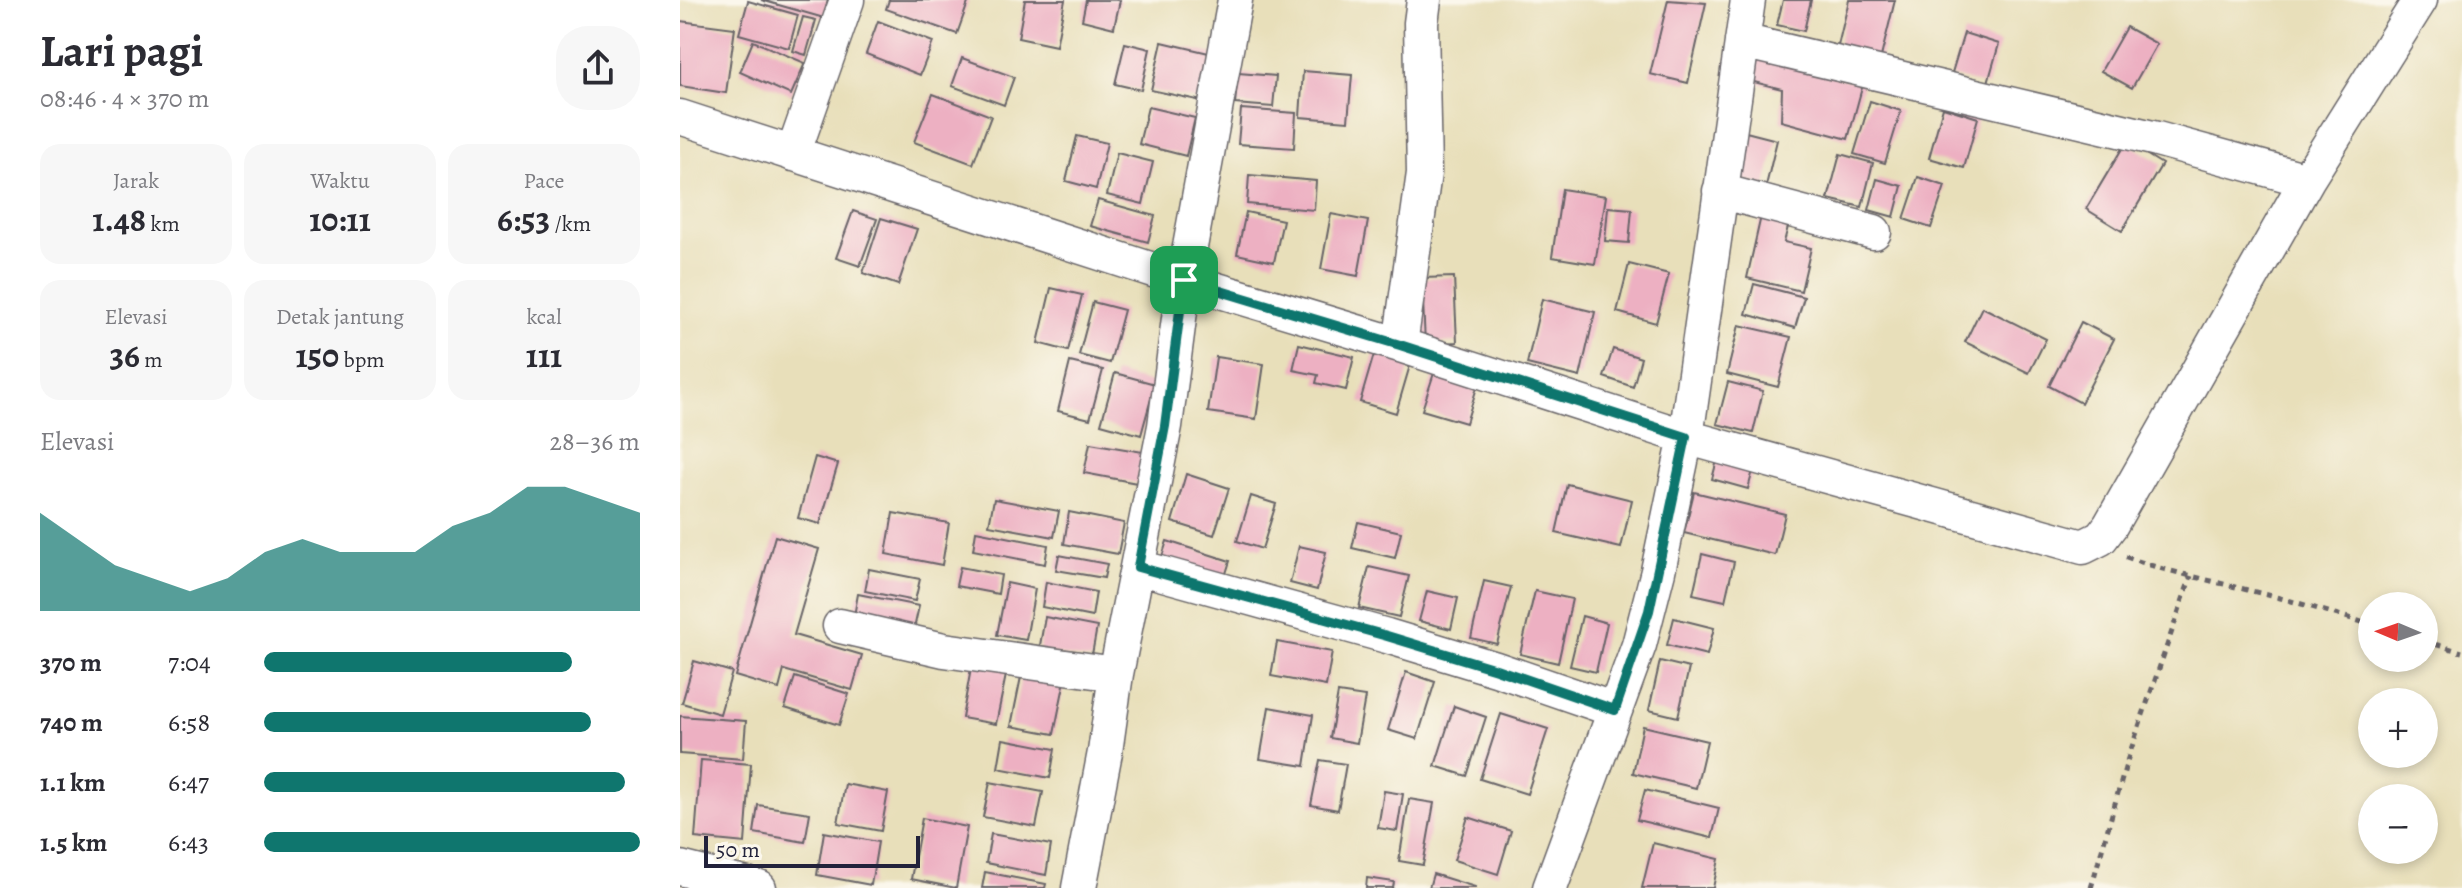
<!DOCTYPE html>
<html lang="id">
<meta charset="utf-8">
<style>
body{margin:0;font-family:Alegreya,serif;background:#f7f7f7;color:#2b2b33;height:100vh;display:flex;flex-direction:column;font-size:30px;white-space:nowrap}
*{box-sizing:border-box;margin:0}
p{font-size:26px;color:#7c7c81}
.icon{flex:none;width:44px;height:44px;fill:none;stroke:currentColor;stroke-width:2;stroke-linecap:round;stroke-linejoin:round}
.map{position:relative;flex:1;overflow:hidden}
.side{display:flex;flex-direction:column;background:#fff;width:680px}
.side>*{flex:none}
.needle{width:52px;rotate:272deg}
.tools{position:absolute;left:1678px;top:592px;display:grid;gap:16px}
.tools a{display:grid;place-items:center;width:80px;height:80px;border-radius:50%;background:#fff;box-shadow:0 4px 12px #0003;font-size:40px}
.scale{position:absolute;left:24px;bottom:20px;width:216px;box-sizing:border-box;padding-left:8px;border:4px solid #22223b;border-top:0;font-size:22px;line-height:28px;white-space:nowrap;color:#22223b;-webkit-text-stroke:6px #fbf7ec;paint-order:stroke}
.pin{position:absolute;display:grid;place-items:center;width:68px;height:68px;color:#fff;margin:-34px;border-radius:16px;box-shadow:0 4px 12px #0006}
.round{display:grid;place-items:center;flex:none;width:84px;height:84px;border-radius:32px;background:#f7f7f7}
.headline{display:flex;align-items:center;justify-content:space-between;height:136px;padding:0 40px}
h1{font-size:44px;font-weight:600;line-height:60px}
.figures{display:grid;grid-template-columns:repeat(3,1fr);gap:12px;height:136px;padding:8px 40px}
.figures div{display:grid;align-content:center;border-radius:20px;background:#f7f7f7;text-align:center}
.figures b{font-size:34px;font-weight:600}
.figures small{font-size:22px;font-weight:400}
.figures p{font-size:22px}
.chart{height:224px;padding:16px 40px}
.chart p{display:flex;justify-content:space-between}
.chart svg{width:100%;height:144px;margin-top:8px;fill:#0f766e;opacity:.7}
ul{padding:0 40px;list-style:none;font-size:26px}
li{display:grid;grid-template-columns:128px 96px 1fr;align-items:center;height:60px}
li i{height:20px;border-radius:10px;background:#0f766e}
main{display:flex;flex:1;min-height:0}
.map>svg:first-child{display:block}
.building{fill:#edb0c2}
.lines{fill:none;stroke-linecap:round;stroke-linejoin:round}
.minor-casing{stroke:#676467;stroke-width:37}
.path{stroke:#676467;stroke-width:5;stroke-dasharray:6 6;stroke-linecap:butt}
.minor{stroke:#fff;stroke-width:34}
.route-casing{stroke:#fff;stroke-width:16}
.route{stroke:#0f766e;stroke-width:10}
</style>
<main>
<section class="side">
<div class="headline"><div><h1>Lari pagi</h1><p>08:46 · 4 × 370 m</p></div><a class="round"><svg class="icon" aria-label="share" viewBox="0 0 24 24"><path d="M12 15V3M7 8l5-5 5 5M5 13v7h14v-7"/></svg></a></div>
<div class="figures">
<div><p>Jarak</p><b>1.48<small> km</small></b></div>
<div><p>Waktu</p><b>10:11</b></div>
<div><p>Pace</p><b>6:53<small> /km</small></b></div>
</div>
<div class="figures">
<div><p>Elevasi</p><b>36<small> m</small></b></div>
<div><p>Detak jantung</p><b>150<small> bpm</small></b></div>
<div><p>kcal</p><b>111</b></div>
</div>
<div class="chart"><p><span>Elevasi</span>28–36 m</p>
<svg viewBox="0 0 160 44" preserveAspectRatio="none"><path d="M0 44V14L10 22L20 30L30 34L40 38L50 34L60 26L70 22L80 26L90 26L100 26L110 18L120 14L130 6L140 6L150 10L160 14V44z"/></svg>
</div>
<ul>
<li><b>370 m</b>7:04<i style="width:82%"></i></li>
<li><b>740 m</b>6:58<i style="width:87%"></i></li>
<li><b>1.1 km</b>6:47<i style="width:96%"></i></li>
<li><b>1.5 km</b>6:43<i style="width:100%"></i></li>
</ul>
</section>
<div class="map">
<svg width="1782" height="888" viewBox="0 0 1782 888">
<rect width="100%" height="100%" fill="#fbf7ec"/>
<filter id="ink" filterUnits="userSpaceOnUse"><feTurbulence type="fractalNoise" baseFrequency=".0125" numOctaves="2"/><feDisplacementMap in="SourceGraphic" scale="16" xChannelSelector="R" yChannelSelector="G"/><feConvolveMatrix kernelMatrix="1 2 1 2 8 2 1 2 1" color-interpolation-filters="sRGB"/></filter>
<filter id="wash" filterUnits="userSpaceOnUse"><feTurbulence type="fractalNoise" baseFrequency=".006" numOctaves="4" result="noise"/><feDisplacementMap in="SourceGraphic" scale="32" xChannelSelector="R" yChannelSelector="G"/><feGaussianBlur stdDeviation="1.8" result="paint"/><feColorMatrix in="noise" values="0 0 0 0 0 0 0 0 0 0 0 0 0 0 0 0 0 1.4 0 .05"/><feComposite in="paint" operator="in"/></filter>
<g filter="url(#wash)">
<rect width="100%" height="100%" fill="#e8dfba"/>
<g id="blocks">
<path class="building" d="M81,0H148L144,18Z
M209,0H289L277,34L206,9Z
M345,0H385L376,46L338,38Z
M406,0H440L434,28L402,20Z
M988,0L1026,3L1008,83L970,74Z
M1103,0H1131L1124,31L1097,25Z
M1169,0H1215L1200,61L1157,50Z
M68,1L118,15L109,48L59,34Z
M123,17L136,20L126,55L113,51Z
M0,21L55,28L46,93L0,86Z
M198,21L253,42L240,75L186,54Z
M1446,27L1477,44L1452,88L1421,71Z
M1284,33L1319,44L1307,86L1271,76Z
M73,41L125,63L111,95L60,72Z
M482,42L533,54L522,101L471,90Z
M445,43L470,49L461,90L435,84Z
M1077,56L1183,84L1168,139L1101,121L1102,89L1070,81Z
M282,58L334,77L324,105L272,86Z
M623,71L672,75L668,121L620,117Z
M558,73L596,76L593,107L555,104Z
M253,94L311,116L293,164L234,142Z
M1190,101L1221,111L1205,163L1174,154Z
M468,107L515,118L506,156L459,144Z
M1263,107L1298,118L1284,168L1249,158Z
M561,109L616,113L614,148L558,144Z
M1066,132L1097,140L1086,186L1055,178Z
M397,136L427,143L416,189L386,181Z
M1446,142L1482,164L1442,231L1406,209Z
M437,153L473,162L463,204L427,195Z
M1160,154L1193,163L1182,207L1148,199Z
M569,175L636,181L634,210L567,204Z
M1238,177L1265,186L1251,228L1224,219Z
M1197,179L1222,186L1214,217L1189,210Z
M882,189L926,196L915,264L872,257Z
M418,200L475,216L468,242L410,226Z
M928,207L952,209L949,243L925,241Z
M173,211L197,219L180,266L156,258Z
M566,212L603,220L594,262L557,254Z
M651,214L688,221L678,276L641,269Z
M1081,216L1109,223L1104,242L1131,248L1121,291L1067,278Z
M201,218L237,229L218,285L183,273Z
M949,264L989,274L976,323L937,312Z
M774,277L777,342L745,344L742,278Z
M1074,284L1124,297L1115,328L1066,314Z
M371,288L402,295L388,351L358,343Z
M862,299L915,312L900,377L847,364Z
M413,302L444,310L430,363L399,355Z
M1302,307L1366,339L1349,373L1285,342Z
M1401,322L1434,339L1401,403L1369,386Z
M1059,325L1111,337L1098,387L1047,374Z
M619,344L674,357L666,390L636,383L638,375L613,370Z
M697,344L733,355L716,413L680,402Z
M933,349L961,358L953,387L924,377Z
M536,357L584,364L576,419L528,412Z
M390,362L423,370L410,419L378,411Z
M755,370L798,384L786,423L742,410Z
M435,373L475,384L461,435L421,424Z
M1048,382L1083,391L1073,433L1037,424Z
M410,443L463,452L457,483L404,473Z
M1039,453L1075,463L1068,489L1032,479Z
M135,457L158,464L140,524L118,518Z
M506,474L549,488L534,535L492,522Z
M887,484L952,500L941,548L876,533Z
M1014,492L1105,514L1095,555L1004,533Z
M571,496L596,504L582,549L557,541Z
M314,499L379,511L374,537L309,525Z
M389,512L444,523L438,554L384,544Z
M213,513L269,523L262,565L206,554Z
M678,522L721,532L715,558L672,548Z
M296,531L368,545L365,564L293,550Z
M95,536L139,549L114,635L182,655L172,690L104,670L99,689L55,676Z
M487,541L550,561L542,586L479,566Z
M619,546L646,552L637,590L610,583Z
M1022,554L1054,562L1045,601L1013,594Z
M379,555L427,564L424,578L376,570Z
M280,567L321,575L318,594L276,586Z
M689,567L729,576L719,617L679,608Z
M189,569L240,579L235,601L185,591Z
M804,581L831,587L817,644L791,638Z
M366,582L416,592L412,617L362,607Z
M327,583L355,589L346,640L317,635Z
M747,591L778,598L771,629L739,621Z
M855,591L892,599L878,663L840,654Z
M178,594L239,606L232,638L172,627Z
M902,616L927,623L916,672L890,666Z
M365,617L417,627L411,660L359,651Z
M994,618L1034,628L1027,655L987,645Z
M597,642L652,652L646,686L591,676Z
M14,661L52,672L40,714L2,703Z
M980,661L1009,668L998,717L969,710Z
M292,663L327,670L316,724L282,718Z
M342,672L385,680L374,734L331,726Z
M726,672L755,682L737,739L708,730Z
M115,677L169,694L159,725L105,708Z
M658,693L685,697L677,743L650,738Z
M774,706L806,717L787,776L755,766Z
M589,707L633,715L625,766L580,759Z
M821,714L868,729L847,794L800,779Z
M0,716L66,721L63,759L0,754Z
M963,726L1027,741L1016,788L953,773Z
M323,739L375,749L370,778L318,768Z
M21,760L71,764L65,843L15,838Z
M640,760L666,764L658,810L631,805Z
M310,782L363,792L356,827L303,817Z
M165,784L208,792L201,831L158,823Z
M965,790L1039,808L1032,838L957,820Z
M704,791L723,794L717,831L698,828Z
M729,799L754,803L743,865L719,861Z
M78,805L130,813L125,842L74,833Z
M788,817L831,831L818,874L774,860Z
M242,818L287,827L276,888L231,879Z
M144,832L198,842L191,885L137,875Z
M311,834L371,845L366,875L306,863Z
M973,843L1039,859L1033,888H962Z
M305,872L366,884L365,888H302Z
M753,874L795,887V888H749Z
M687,878L714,882L713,888H686Z"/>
</g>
</g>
<g filter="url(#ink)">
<use href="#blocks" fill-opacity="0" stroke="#676467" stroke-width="2"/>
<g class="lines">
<defs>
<path id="minor" d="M1062,41L1477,139L1627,180
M0,117L504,280L720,345L1006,437L1403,547L1421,538L1430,526L1627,180L1740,0
M113,154L167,0
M1040,191L1194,232
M720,345L744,173L741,23L744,0
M458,567L707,636L816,669L935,710
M160,626L264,650L436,674
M0,868L79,888
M399,888L425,752L436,674L485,426L504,280L555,0
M870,888L959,645L978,571L1006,437L1068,0"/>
</defs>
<use href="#minor" class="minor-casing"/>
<path class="path" d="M1446,557L1479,568L1608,600L1692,625
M1744,641L1782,652
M1411,888L1447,761L1511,576"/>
<use href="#minor" class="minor"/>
</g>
</g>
<g class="lines" filter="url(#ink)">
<defs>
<path id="route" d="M504,280L720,345L1006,437L969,611L935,710L816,669L707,636L458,567L485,426Z"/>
</defs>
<use href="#route" class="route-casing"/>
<use href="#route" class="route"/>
</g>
</svg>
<div class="tools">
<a><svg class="needle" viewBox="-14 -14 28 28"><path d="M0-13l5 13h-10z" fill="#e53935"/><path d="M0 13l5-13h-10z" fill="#7c7c81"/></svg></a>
<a>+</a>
<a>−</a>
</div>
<div class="scale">50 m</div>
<div class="pin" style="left:504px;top:280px;background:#1e9e55"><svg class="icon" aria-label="arrive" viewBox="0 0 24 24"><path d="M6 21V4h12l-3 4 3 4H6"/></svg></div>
</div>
</main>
